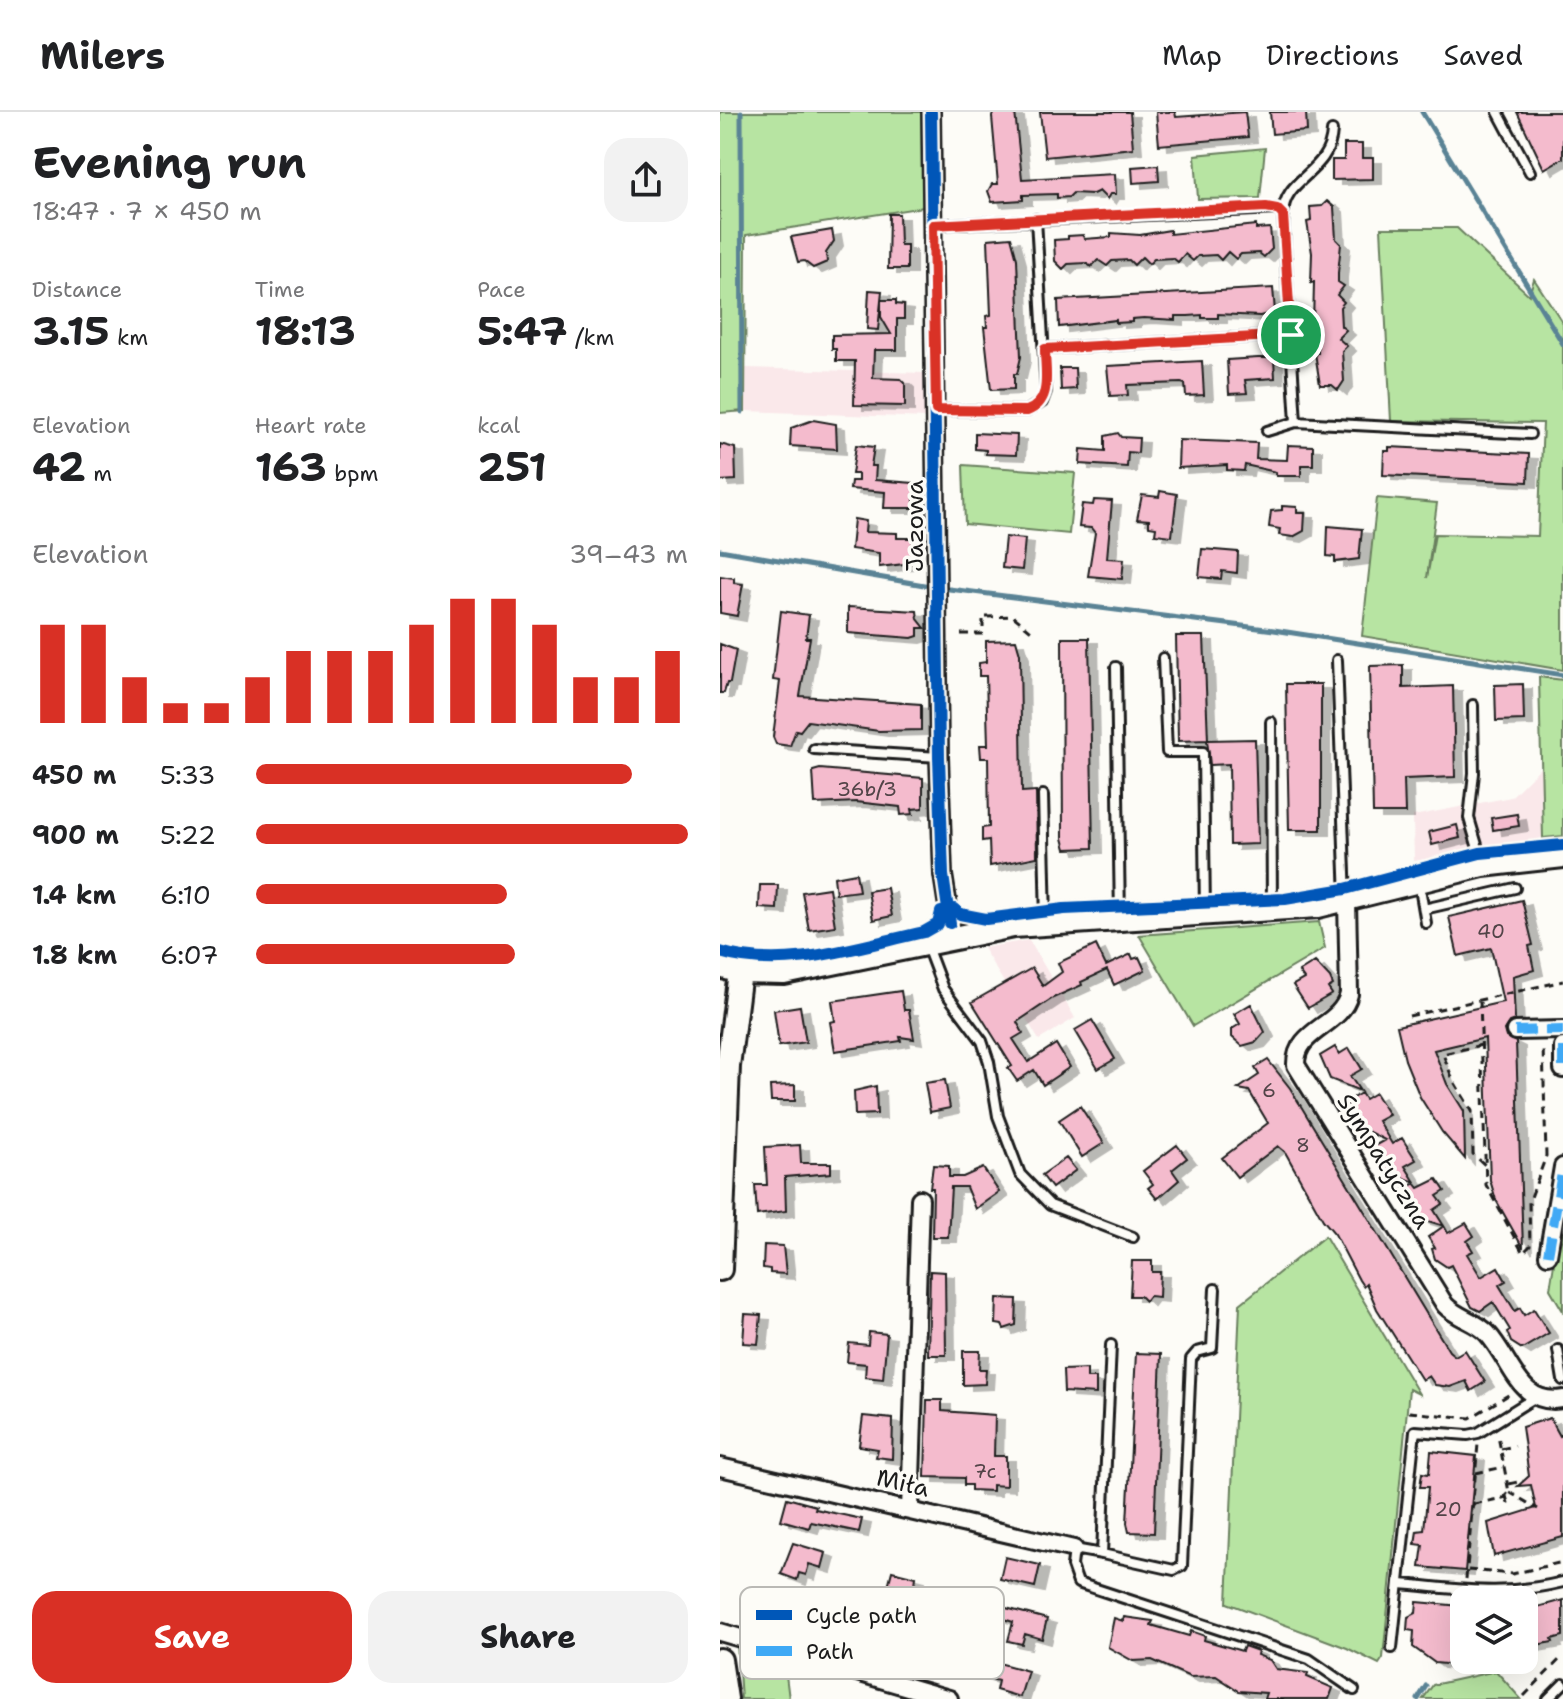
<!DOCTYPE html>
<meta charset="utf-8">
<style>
body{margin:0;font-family:"Shantell Sans",sans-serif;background:#f2f2f2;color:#202124;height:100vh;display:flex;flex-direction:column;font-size:30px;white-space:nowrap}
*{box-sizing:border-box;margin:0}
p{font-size:26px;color:#757577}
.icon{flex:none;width:44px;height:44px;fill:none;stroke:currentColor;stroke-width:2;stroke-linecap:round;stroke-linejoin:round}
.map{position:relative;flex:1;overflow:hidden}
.details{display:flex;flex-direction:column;background:#fff;width:720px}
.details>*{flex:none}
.buttons{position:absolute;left:730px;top:1474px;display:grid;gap:16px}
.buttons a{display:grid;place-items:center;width:88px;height:88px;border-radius:16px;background:#fff;box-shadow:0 8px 32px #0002;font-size:40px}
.pin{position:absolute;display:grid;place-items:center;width:68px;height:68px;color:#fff;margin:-34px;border:4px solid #fff;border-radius:50%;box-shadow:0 2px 8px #0007}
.round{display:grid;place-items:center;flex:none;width:84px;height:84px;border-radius:24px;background:#f2f2f2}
.overview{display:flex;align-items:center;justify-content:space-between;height:136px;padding:0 32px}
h1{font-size:44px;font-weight:700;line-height:60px}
.stats{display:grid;grid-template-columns:repeat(3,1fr);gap:12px;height:136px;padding:8px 32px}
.stats div{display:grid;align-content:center}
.stats b{font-size:40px;font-weight:700}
.stats small{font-size:22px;font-weight:400}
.stats p{font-size:22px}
.chart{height:224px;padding:16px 32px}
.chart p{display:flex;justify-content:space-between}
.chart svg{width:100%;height:144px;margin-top:8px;stroke:#d93025;stroke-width:6}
.cta{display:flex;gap:16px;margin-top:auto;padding:16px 32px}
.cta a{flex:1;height:92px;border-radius:24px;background:#d93025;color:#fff;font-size:32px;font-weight:700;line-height:92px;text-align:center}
.cta a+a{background:#f2f2f2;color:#202124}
ul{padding:0 32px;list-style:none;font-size:26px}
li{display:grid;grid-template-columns:128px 96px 1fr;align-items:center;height:60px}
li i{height:20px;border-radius:10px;background:#d93025}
header{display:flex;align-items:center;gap:48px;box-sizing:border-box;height:112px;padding:0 40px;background:#fff;border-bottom:2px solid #e0e0e0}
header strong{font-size:38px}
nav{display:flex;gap:44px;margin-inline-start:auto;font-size:28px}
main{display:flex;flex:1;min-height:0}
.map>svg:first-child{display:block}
.built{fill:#fae8ea}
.green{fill:#b7e4a2;stroke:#6a805f;stroke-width:2}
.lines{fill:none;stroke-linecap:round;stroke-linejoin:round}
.stream{stroke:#5a8395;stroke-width:5}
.building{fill:#f4bbcd;stroke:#1c1c1c;stroke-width:2;filter:url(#shadow)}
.lane-casing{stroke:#1c1c1c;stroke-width:14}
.street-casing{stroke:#1c1c1c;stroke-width:22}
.secondary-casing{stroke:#1c1c1c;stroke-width:28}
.path{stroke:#1c1c1c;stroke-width:3;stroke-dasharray:8 6;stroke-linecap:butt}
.lane{stroke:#fdfcf7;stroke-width:8}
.street{stroke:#fdfcf7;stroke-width:16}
.secondary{stroke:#fdfcf7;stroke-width:22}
.quiet{stroke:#3fa9f5;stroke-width:10;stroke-dasharray:20 10;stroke-linecap:butt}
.cycleway-casing{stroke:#fdfcf7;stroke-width:17}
.cycleway{stroke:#0057b8;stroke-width:12}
.route-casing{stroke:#fff;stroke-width:16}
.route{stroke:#d93025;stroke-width:10}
.labels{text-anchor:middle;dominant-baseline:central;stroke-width:7;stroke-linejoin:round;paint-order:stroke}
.number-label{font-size:20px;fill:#524448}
.street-label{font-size:24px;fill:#1c1c1c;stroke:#fdfcf7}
.key{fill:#fdfcf7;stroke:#bab9b5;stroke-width:2}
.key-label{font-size:22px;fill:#1c1c1c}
</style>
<header>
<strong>Milers</strong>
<nav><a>Map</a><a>Directions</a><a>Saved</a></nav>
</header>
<main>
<section class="details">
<div class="overview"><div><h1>Evening run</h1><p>18:47 · 7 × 450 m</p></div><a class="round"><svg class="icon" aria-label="share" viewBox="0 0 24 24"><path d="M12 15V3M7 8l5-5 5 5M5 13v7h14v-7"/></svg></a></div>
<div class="stats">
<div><p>Distance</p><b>3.15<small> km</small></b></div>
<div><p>Time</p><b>18:13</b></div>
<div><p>Pace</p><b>5:47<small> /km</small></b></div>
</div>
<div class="stats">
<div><p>Elevation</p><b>42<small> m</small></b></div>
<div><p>Heart rate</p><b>163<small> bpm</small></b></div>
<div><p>kcal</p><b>251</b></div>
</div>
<div class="chart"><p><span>Elevation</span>39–43 m</p>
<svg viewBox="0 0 160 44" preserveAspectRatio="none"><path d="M5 44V14M15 44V14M25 44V30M35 44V38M45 44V38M55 44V30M65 44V22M75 44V22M85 44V22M95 44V14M105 44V6M115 44V6M125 44V14M135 44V30M145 44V30M155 44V22"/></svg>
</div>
<ul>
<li><b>450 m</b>5:33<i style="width:87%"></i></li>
<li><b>900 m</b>5:22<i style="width:100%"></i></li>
<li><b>1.4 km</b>6:10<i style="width:58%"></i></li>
<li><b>1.8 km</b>6:07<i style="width:60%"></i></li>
</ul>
<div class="cta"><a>Save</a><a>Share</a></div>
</section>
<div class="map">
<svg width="843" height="1587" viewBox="0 0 843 1587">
<defs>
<filter id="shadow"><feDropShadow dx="9" dy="5" stdDeviation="0" flood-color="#0004"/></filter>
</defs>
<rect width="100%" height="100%" fill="#fdfcf7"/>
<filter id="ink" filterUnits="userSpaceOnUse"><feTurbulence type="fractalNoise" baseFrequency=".0125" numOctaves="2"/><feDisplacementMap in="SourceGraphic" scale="16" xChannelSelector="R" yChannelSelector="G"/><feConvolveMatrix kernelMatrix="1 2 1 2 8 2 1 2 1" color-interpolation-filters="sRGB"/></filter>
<g filter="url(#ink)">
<path class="built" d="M26,256L205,261L207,306L25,299Z
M821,655L823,726L694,749L693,704L791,685Z
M309,828L355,906L319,928L263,836Z"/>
<path class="green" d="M0,0H203L204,95L26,123L25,299L0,301Z
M545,36L540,86L478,87L475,43Z
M661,116H737L809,183L814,167L843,211V558L642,524L657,386L717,391L707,466L715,422L818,424L823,311L671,309Z
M243,353L355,361L349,422L245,412Z
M819,565L843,568V724L823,726Z
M599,810L605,836L473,914L419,823Z
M843,1095V1199L830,1177Z
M605,1124L699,1282L689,1277L663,1546L659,1552L627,1536L507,1491L520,1192Z
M17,1531L64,1547L69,1587H21Z
M776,1559L801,1587H703L713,1573Z"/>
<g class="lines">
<path class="stream" d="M21,0L22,300
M702,0L843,232
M0,438L210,474
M229,477L554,518L843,563
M698,1587L706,1574"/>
</g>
<path class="building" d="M274,0H295L302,67L395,62L396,82H390L387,87L379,79L373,82L353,81L349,85L337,86V82L303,83V88L272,90L268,79L272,72H278L272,5Z
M320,0H410L413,36L325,45Z
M436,0H455L456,5L525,0L528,25L439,33Z
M550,0H586L587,19L552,22Z
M797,0H843V46L824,57Z
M624,32H642V46H653V67L612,68V48H624Z
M438,53L439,69L413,71L412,55Z
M607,89L614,95L616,127L621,132L618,161V170L624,174L617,183L624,190L620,195L621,214L626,218L618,226L627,234L622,239L624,269L618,278L612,273H600L595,241H598L597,214H593L594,170L591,171L592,141L587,110L591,109L590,95L602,94Z
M169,102H179L180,133H187V157H168Z
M536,113V117L550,116L552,137L544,145L539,141L521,142L516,147L508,140L501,148L496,143L478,144L473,149L465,142L458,150L453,146L434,147L429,152L422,145L414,153L409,148L392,149L387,154L378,148L371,155L366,151L348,152L343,157L335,149L334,128L348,127V124L363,123L364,127L391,125V121L420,123L450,118V122Z
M112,118L114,129L106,141L107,150L93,156L84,149L78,150L71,125Z
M291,125L297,147L301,245L297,262H294V277L271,278L264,215H267L266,204L271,203L268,127Z
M553,176L555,200L540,204L498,202V206H482V203L468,204H455V208L424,206L412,207V210L396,211V208L339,215L338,188Z
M149,178L162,179L161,188H176V192L184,193V207H177V238H154L153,266L181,267L185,271V294L134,293L135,249H116V237H112V223L171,222L161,205V189L158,218L147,217Z
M538,246H554L555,266L525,268L527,281L509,282L507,248Z
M482,249L484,283L466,284L465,272L461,271L407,273L408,283L390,284L387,254Z
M340,256H355L356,277L341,278Z
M93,308L116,312L117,337L70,334L71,316Z
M255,321L297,323L296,343L266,342V338L255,337Z
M398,321L401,325L419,326L418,341L408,340L407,355L360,352L361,337L385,339V324Z
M459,328L537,331L536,347L567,348L568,333L593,334V353H581V364H556V360L525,353L524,359L507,358V353L458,356Z
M0,332L15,336L16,368L0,369Z
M136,333L154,335L151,354H156L155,368L194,371V396H164L165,380L130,377L131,369H138V362H132Z
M669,335L809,342L808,370L663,363L664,339H669Z
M440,379L457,382L452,424L435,422L436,415L429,414V408L417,407L422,383L439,385Z
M374,388L392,389L387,446L404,447L402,467L368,464L375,421L371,416L359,415L362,392L373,393Z
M562,394L577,395V401H585L584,419L573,425L559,423L560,417L549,415L551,399L562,398Z
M134,407L146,409L145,420L177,421V426H193L192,451L159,455V441L131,437Z
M608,414L642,417L639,447L615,450V445L607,444Z
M285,425L305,427L302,458L282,456Z
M482,437L518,440L517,461L502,459L501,467L479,465Z
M0,464L14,466V471L23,472L17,504L0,501Z
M128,495L197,499L198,507L205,516H198V524L192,526L128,521Z
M61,499L89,503L86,526H90L80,584L201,592V618L159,619L88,609L80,619L76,618L70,634L56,632L53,625L60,569L53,568Z
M456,524H484L488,628L535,627L538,732L510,733L509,652L490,653L487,628L458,629Z
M342,526H369L373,736L346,737L343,726Z
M296,528L300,542L302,680L316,679L317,745L270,754L269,728L262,729V716L269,715L268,646H261L260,633H268L266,564H259V551L266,550V529Z
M0,532L16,538L10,571H7L4,581H0Z
M683,553V576L733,574L735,665L684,667L685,701H653L650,554Z
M566,572H601V718H569Z
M803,572L804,608L776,609L775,573Z
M100,657L203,666V696L192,697L193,702L181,703L180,695L136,690L95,692L93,659Z
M797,702L799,714L773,718L771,706Z
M737,713L740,726L712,733L709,720Z
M136,761L139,779L116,782L114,765Z
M40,773H58L57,797L39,796Z
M109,776L115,814L89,818L82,780Z
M167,776L172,804L153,808L148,779Z
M802,788L813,833L809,834L814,858L793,864L795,908L789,910L784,918L786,925L796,930L803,1136L776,1088L770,1068L765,926L714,938L727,972L744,999L745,1047L722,1020L700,985L685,948L677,914L783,890L771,836L738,844L729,805Z
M376,833L386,854L411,842L413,847L419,845L425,858L394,873L387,858L361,870L362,873L333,886L297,910L303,921L293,927L308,950L336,932L350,955L323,973L314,958L297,969L288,956L292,954L252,890L312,856L323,874L342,860L338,851Z
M595,850L610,866L613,873L608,876L612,882L588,896L573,873L584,867L579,860Z
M181,879L184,898H189L194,927L180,925L181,929L115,939L110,910L115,909L112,889Z
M531,892L545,920L536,930L522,934L512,925V917L520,912L514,902Z
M80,894L86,930L59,934L54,898Z
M372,908L395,947L378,957L355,918Z
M615,935L619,942L629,936L642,957L630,964L640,979L610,967L600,944Z
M548,948L570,976L729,1239L735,1244L745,1238L765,1270L751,1279L746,1269L730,1275L715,1273L709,1264L702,1268L657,1197L646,1171L643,1174L639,1168L615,1122L603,1108L565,1040L558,1034L517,1065L502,1046L548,1011L529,979L518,977L539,963L535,956Z
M225,968L230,996L210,1000L205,971Z
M75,973V989H51L50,974Z
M156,974L157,1002L135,1003L134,979Z
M641,981L645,987L655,981L669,1003L658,1009L672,1032L682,1026L696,1048L685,1054L695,1070L662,1058L654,1034L665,1028L637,1014L626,990Z
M360,994L384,1031L362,1045L339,1008Z
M80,1033L81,1051H111V1061L65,1065L66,1099L37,1103L35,1073H47L45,1035Z
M457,1033L467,1046L452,1058L459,1068L437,1087L428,1076L433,1072L423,1059Z
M346,1046L356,1058L332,1076L322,1063Z
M213,1053L229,1054V1065H243L263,1056L279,1080L255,1097L246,1075H231L228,1125H212L213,1076H210Z
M717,1067L725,1079L717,1084L723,1092L714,1098L724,1114L692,1104L681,1079L695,1071L699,1076Z
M746,1111L754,1124L747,1129L753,1139L747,1142L761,1165L778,1155L786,1169L779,1173L795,1199L800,1196L804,1203L814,1197L829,1221L802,1237L791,1230L787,1220L790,1218L773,1190L760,1199L752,1195L731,1153L727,1155L715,1147L712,1137L715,1136L708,1125L724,1114L728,1121Z
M44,1133L63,1134L66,1162L50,1161V1157L43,1156Z
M412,1149H432V1160H440L439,1185L429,1184L425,1189L420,1184H410Z
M210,1159L225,1160L226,1243H208Z
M277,1186L297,1187L296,1213L284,1217L282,1213L276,1212Z
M25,1202L41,1203L38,1232L23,1231Z
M149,1220L167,1222L163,1267L145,1265L146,1252L127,1250L129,1231L148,1233Z
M243,1239H260L259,1257H266L265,1272L243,1273Z
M416,1241L441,1242L434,1421L409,1420L407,1411Z
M367,1257V1266H376V1282L344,1280L343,1258Z
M207,1288H222V1299L275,1303L274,1344H286V1374L272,1373V1379L251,1378V1373H244V1366L205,1365Z
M143,1304L173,1307L172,1347L156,1345L158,1337L139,1334Z
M830,1306L840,1324L843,1322V1425L774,1444L768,1411L816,1396L811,1373L798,1374L809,1364L802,1315Z
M711,1339L756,1344L745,1459L700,1455L703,1433L695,1432L697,1419L704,1418L708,1375H700L702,1361L709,1362Z
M67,1386L96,1394L95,1397L142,1407L139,1420L91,1410L89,1416L61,1408Z
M73,1431L106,1441L102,1456L89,1452L86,1463L79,1461L77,1468L61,1462Z
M285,1445L320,1453L315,1475L280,1467Z
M172,1459L196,1465L195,1472L268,1493L255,1537L266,1540L264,1547L308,1559L300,1585L276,1578L278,1569L228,1554L230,1548L225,1547L235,1512L164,1489Z
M843,1488V1524L832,1527L833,1530L804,1535L806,1498Z
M697,1490L741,1494L736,1553L715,1551L693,1535L694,1519L687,1518L688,1505L696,1501Z
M271,1492L327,1507L322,1527L305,1522L302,1532L288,1529L293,1510L268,1502Z
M404,1505L433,1509L431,1513L469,1524L471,1519L485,1524L484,1528L522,1539L524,1534L538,1539L537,1543L550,1548L556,1557L588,1561L587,1565L613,1576L609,1587H544L546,1581L519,1579L496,1564L470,1565L432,1548L413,1549L388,1535L394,1506L403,1509Z"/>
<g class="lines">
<defs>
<path id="lane" d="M778,0L810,60
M563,103C563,65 610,62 612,19
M213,113L557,97L563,103L576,310
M325,237L571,223
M216,298L307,299L322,290L326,279L316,107
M547,319L576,310L810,322
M443,546L447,640H483L485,801
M617,548L626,787
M396,555L400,806
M753,593L754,661L749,706L762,750
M551,610L552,797
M94,637L219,645
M323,683L326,809
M701,782L706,811
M704,797L795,776
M206,832L223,877L262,929L269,950L278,1004L300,1062L330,1093L413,1125
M391,1233L382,1442L354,1437L352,1454L358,1471L589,1547L634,1578
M838,1238L843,1268
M382,1442L454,1458L462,1454L471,1247L477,1240L492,1236L495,1177
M680,1472C742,1477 781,1485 843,1470
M672,1536L695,1319L748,1323L758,1321L814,1286
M828,1587L843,1572"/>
<path id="street" d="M211,0L219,645L223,763L233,827
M627,789L629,882C621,915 575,917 576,953L725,1193C737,1206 756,1209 767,1221C792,1248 799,1295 843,1287
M795,919L843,918
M843,935V957
M828,1143L843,1055
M0,1355L354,1437
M190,1399L200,1087
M0,1520L229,1587"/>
<path id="secondary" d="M0,854L20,860L64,861L293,814L598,794L763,753L843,744
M0,1157L8,954L20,860
M0,1548L6,1587"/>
</defs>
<use href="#lane" class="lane-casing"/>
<use href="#street" class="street-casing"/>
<use href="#secondary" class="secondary-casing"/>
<path class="path" d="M241,522H263V505L293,504L315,522
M760,888L766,1073L803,1141L810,1134L809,1091L826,1044L823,934
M689,904L843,869
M761,933L723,942L733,968L752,999L753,1042L766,1054
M689,1300L750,1306L790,1282
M781,1337L795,1334
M756,1361L784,1355
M789,1372L803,1369
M789,1380L818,1397
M786,1384L789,1395
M754,1392L783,1386L789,1380L778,1324
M748,1458L792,1462L843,1450
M746,1467L758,1332
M804,1584L843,1544"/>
<use href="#lane" class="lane"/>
<use href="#street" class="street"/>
<use href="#secondary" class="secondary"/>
<path class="quiet" d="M795,919L843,918
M843,935V957
M828,1143L843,1055"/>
<defs>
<path id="cycleway" d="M211,0L219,645L223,763L230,811
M0,840C66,860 139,834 204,820L218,812L221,800L234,797L240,802L266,807L344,797L565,787L625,777L760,741L843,733"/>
</defs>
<use href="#cycleway" class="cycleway-casing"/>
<use href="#cycleway" class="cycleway"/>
</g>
</g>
<g class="lines" filter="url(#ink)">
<defs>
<path id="route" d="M546,95L557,97L563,103L571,223L325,237C325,261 333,289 307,299L216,298L213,113Z"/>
</defs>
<use href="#route" class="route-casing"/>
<use href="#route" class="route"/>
</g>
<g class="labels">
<g class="number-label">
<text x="147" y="677">36b/3</text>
<text x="771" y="819">40</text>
<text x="549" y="978">6</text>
<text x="583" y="1033">8</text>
<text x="265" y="1359">7c</text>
<text x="728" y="1397">20</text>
</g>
<g class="street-label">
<text transform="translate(195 414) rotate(-90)">Jazowa</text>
<text transform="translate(664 1049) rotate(58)">Sympatyczna</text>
<text transform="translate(183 1371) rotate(13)">Miła</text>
</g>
</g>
<rect x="20" y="1475" width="264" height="92" rx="12" class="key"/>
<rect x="36" y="1498" width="36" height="10" fill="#0057b8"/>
<rect x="36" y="1534" width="36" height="10" fill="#3fa9f5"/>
<g class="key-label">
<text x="86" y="1511">Cycle path</text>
<text x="86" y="1547">Path</text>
</g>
</svg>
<div class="buttons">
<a><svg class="icon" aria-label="layers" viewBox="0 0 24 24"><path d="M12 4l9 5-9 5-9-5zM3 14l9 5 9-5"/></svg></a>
</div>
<div class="pin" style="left:571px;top:223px;background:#1e9e55"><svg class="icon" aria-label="arrive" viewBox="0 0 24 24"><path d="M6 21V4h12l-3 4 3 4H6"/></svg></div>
</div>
</main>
